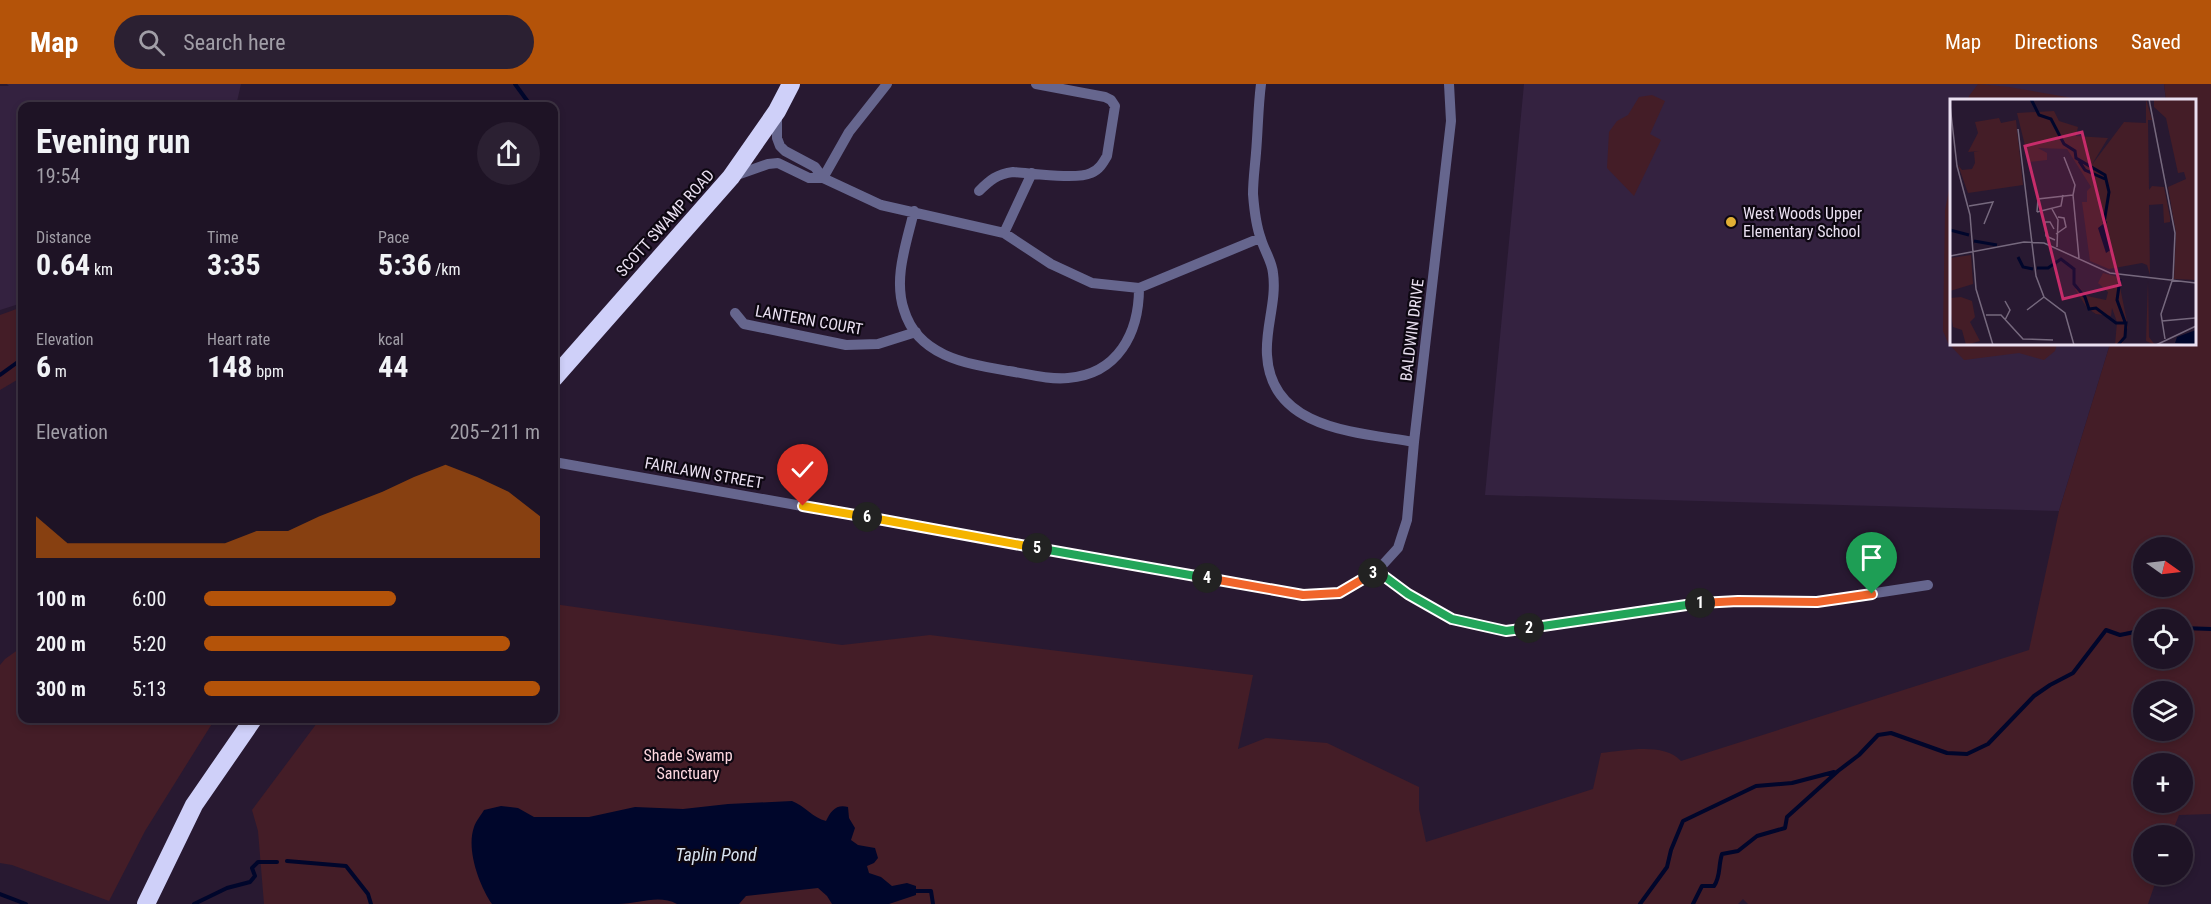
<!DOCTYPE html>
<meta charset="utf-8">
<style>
body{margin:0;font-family:"Roboto Condensed",sans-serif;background:#2b2032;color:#f1f3f6;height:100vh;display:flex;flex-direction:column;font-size:22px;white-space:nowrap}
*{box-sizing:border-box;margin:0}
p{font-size:20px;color:#a19ea7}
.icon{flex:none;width:33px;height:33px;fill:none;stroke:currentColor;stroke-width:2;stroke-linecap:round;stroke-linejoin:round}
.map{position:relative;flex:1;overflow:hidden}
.sheet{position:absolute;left:18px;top:18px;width:540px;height:621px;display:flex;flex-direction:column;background:#1e1325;border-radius:12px;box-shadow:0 3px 9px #0003,0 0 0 2px #3c3242}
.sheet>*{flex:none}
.needle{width:39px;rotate:104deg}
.fabs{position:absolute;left:2133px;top:453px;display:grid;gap:12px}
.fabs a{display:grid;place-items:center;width:60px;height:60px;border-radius:50%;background:#1e1325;box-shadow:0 3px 9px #0003,0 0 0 2px #3c3242;font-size:30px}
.pin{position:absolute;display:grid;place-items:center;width:51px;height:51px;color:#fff;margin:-62px -26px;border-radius:50% 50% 50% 0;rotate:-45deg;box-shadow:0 0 6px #0007}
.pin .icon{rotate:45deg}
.km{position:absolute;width:30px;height:30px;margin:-15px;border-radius:50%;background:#222;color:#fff;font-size:16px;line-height:30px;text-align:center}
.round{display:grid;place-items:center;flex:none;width:63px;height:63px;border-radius:32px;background:#2b2032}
.summary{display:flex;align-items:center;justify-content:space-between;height:102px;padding:0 18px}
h1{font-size:33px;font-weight:700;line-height:45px}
.stats{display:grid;grid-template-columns:repeat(3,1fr);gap:9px;height:102px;padding:6px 18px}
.stats div{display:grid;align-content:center}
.stats b{font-size:30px;font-weight:700}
.stats small{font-size:16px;font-weight:400}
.stats p{font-size:16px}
.chart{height:168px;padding:12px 18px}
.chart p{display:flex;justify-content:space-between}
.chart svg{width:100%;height:108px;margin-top:6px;fill:#b45309;opacity:.7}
ul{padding:0 18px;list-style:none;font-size:20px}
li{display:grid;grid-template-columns:96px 72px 1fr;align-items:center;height:45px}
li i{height:15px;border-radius:8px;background:#b45309}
header{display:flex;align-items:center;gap:36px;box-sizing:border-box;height:84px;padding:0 30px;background:#b45309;color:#fff}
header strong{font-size:28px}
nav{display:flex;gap:33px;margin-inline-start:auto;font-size:21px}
.search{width:420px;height:54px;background:#2b2032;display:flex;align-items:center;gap:15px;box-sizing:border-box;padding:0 21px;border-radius:33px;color:#a19ea7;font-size:22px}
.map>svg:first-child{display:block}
.built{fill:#342240}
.green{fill:#441d27;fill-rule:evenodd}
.water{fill:#00062b}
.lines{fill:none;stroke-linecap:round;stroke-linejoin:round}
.stream{stroke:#00062b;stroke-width:4}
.street{stroke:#66668e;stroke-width:10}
.highway{stroke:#cfd0f9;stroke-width:18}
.split-1-casing{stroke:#fff;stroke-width:12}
.split-2-casing{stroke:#fff;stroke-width:12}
.split-3-casing{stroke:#fff;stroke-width:12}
.split-4-casing{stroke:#fff;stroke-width:12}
.split-5-casing{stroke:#fff;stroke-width:12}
.split-6-casing{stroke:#fff;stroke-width:12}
.split-7-casing{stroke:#fff;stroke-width:12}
.split-1{stroke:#f0652b;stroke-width:8}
.split-2{stroke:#22a559;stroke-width:8}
.split-3{stroke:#22a559;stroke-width:8}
.split-4{stroke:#f0652b;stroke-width:8}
.split-5{stroke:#22a559;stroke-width:8}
.split-6{stroke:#f5b400;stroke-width:8}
.split-7{stroke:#f5b400;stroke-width:8}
.poi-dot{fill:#e1af34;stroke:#0d0711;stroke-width:2}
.labels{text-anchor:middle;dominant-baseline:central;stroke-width:4.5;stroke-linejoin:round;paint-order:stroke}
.poi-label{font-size:16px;fill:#eae0f1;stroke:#0d0711;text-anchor:start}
.street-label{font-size:16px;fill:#eae0f1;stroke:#0d0711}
.park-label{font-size:16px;fill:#fdd7df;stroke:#0d0711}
.water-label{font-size:18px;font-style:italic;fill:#d9e3f1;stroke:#0d0711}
.inset-river{fill:none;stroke:#00062b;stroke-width:3}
.inset-road{fill:none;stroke:#76697e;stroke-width:1.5}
.view{fill:#c62c6a;fill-opacity:0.15;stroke:#c62c6a;stroke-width:3}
.inset-edge{fill:none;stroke:#eae0f1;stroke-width:3}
</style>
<header>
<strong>Map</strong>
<div class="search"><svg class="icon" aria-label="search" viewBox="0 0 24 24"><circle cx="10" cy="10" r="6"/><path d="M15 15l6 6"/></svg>Search here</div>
<nav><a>Map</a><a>Directions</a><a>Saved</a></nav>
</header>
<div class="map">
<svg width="2211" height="820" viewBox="0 0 2211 820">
<rect width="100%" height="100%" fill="#281931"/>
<path class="built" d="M7,0H241L236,22H22V145L21,146L22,219L0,226V2H9Z
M1524,0H2164L2166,16H1952V260H2110L2059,427L1485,411Z"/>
<path class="green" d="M1978,0L2009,3L2084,16H1968L1969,12Z
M2164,0H2211V730L2179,731L2171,751L2144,752V790L2158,791L2148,820H1748L1743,815L1738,820H264L258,747L252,726L320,635L554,634V520L842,561L930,551L1253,591L1238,665L1266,654L1327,659L1419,703V725L1426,758L1593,705L1601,669C1625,667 1663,658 1681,677L2029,566L2059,427L2110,260H2194V16H2166ZM2144,464H2182V502H2144ZM2144,536H2182V574H2144ZM2144,608H2182V646H2144ZM2144,680H2182V718H2144Z
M1652,11L1665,17L1650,50L1661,56L1634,112L1607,84L1609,48L1617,37L1628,31L1639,13Z
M1951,96L1952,260H2057L2055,267L2044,276L2019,269L1964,276L1948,259L1943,247L1945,126Z
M22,223V293L0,306V231Z
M22,563V634H208L213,638L145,747L109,817L12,781L0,779V581L5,575Z"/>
<path class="water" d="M792,717C805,722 813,734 826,737C831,727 836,720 848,723L849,734L855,744L851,756L858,761L875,764L878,774L874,779L867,782L869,789L881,793L892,802L907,799L916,802V811L889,820H832L827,812L818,804L746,812L739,820H677C658,810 639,820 618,820C576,820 534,820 492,820C479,801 466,765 474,743C476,737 481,731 484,726L501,722L518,724L534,733H589L635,723L683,725L728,720Z"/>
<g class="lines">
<path class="stream" d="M515,0L531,22
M554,75V101
M0,291L22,275
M2182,544L2211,545
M287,777L346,782L368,810L371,820
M912,807H931L933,820
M0,810L26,820
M194,820L227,804L250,798L255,792L252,784L258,778H277
M1640,820L1667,783L1671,766L1683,737L1756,702L1792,699L1834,688
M1693,820L1702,802H1714C1721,792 1718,782 1722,770L1738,767L1757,752L1785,744L1787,733L1838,687L1859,671L1878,651L1891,649L1947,669L1967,670L1988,660L2034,612L2050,601L2073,589L2106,546L2120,551L2144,546"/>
<path class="street" d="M1261,0C1258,23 1258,46 1256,69C1255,82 1253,96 1253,110C1254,123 1256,142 1261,155C1264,166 1272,177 1273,189C1277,217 1265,244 1267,271C1271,346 1358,348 1414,358
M777,30V54L780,62L785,67L815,83L823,94
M734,92L768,80L778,79L809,94H823L881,121L1004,149L1051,180L1092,199L1139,204L1260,154
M823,94L849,48L887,0
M979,107C990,96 997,90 1013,88C1031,89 1076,96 1091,89C1099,86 1103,79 1107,72L1115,22L1111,16L1105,13L1036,0
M914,127C907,158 893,194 904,226C918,273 968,280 1009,287C1028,290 1049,296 1068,294C1118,290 1139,249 1139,204
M1004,149L1032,89
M735,229L744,240L846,261L878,260L916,248
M554,378L1303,511L1339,509L1377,487L1398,464L1407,436L1414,358L1451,37L1449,0
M1377,487L1408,510L1452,535L1506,547L1697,519L1738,517L1817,518L1928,501"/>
<path class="highway" d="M554,294L731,93L777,27L791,0
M146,820L194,721L254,634"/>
</g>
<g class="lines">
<defs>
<path id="split-1" d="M1700,519L1738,517L1817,518L1872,510"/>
<path id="split-2" d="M1529,544L1700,519"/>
<path id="split-3" d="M1373,489L1377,487L1408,510L1452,535L1506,547L1529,544"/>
<path id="split-4" d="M1207,494L1303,511L1339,509L1373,489"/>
<path id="split-5" d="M1037,464L1207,494"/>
<path id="split-6" d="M867,433L1037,464"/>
<path id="split-7" d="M803,422L867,433"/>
</defs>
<use href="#split-1" class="split-1-casing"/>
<use href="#split-2" class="split-2-casing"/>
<use href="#split-3" class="split-3-casing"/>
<use href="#split-4" class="split-4-casing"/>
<use href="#split-5" class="split-5-casing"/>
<use href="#split-6" class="split-6-casing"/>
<use href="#split-7" class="split-7-casing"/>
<use href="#split-1" class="split-1"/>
<use href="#split-2" class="split-2"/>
<use href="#split-3" class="split-3"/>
<use href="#split-4" class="split-4"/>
<use href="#split-5" class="split-5"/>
<use href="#split-6" class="split-6"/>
<use href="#split-7" class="split-7"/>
</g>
<circle class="poi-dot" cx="1731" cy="138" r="6"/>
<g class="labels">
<g class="poi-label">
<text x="1743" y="129">West Woods Upper<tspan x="1743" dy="18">Elementary School</tspan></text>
</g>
<g class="street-label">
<text transform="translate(665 139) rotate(-48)">SCOTT SWAMP ROAD</text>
<text transform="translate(809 236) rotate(10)">LANTERN COURT</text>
<text transform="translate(1412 246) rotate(-83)">BALDWIN DRIVE</text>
<text transform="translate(704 389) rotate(10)">FAIRLAWN STREET</text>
</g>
<g class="park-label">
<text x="688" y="671">Shade Swamp<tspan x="688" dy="18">Sanctuary</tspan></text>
</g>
<g class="water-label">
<text x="716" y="770">Taplin Pond</text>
</g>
</g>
<g transform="translate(1950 15)">
<rect width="246" height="246" fill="#281931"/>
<path d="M196,0L202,21H198L199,91L202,87L214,88L220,118V123L214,124L213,105L199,106L200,176L197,166L192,164L159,170L140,162L132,103H137V92L141,88L117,50L88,49L97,54V61L79,63L67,14L104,12L109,22L128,28L126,37L158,39L141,67L174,23L196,24ZM204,0H246V181L224,180L226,134L218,88L236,80L234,73L228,74L216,19L204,8ZM49,19L51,24L66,21L73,86L18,94L8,66L12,71L22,70L25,64L24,53L29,52L18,53L28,34L25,23ZM21,156L23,185L0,192V159ZM153,174L168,178L178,228L172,246H165L167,223L162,209L161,217L146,215L137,209L125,190L129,188L137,197L156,201L158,193L148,184ZM198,182L199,238L205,246L196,242ZM11,198L22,202L25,218L20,223L30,242L16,246L12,231L3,228L0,208V199Z" fill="#441d27"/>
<path d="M157,122L155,130L162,150L156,154L148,129ZM246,231V246L225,244L227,238Z" fill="#00062b"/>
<path class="inset-river" d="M81,0L89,16L101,20L114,45L125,52L126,59L155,76L159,93L154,124M129,62L135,71L155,80M0,131L19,136M24,142L47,146M68,158L73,168L83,170M87,169H98L111,160L124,170V185L135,198L139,210L146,209L166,224H176L175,238L168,246M170,180L167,201L175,223"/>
<path class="inset-road" d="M199,0L225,134L223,179L211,215L215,240M0,6L7,67L20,116L26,190L43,246M68,30L86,177L94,198L115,214L124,246M114,58L125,86L123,96M123,96L129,159M19,107L43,103L34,125M102,110L108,121L107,148M87,113L88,100L123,96M87,113L111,107L113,96M104,130L100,123H95L96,137L105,141M106,135L116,128L114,119L108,118M0,157L74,143L94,144L160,174L246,184M77,211L94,198M36,216H51L73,240L103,241M55,221L60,211L55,202M212,222L245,219M206,246L246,227"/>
<path class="view" d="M132,33L170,186L113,200L75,47Z"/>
<rect width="246" height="246" class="inset-edge"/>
</g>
</svg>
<div class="fabs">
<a><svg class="needle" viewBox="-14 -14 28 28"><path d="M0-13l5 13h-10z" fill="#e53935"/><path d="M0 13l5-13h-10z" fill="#a19ea7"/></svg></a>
<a><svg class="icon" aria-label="locate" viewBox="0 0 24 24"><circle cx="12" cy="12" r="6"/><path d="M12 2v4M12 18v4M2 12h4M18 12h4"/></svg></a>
<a><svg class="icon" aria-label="layers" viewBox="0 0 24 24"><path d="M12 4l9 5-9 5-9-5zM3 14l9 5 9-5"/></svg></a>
<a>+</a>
<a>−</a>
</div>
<div class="pin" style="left:1872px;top:510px;background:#1e9e55"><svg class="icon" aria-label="arrive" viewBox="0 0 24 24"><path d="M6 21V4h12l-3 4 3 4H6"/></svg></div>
<div class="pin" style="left:803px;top:422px;background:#d93025"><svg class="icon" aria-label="check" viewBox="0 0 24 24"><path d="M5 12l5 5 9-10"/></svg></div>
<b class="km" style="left:1700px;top:519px">1</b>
<b class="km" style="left:1529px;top:544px">2</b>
<b class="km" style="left:1373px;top:489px">3</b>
<b class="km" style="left:1207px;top:494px">4</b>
<b class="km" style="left:1037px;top:464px">5</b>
<b class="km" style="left:867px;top:433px">6</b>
<section class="sheet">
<div class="summary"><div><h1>Evening run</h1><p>19:54</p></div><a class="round"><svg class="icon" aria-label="share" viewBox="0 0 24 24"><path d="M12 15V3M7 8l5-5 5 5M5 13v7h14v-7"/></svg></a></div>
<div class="stats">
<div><p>Distance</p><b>0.64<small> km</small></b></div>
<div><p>Time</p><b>3:35</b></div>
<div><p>Pace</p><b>5:36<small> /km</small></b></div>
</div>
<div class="stats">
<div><p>Elevation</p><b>6<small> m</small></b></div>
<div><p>Heart rate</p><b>148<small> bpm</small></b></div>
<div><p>kcal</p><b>44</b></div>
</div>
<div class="chart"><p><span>Elevation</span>205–211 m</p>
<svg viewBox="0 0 160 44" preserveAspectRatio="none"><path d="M0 44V27L10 38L20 38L30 38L40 38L50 38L60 38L70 33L80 33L90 27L100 22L110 17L120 11L130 6L140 11L150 17L160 27V44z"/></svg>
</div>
<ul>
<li><b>100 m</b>6:00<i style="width:57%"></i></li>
<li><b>200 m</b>5:20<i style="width:91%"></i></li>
<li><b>300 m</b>5:13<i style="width:100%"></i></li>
</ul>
</section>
</div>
